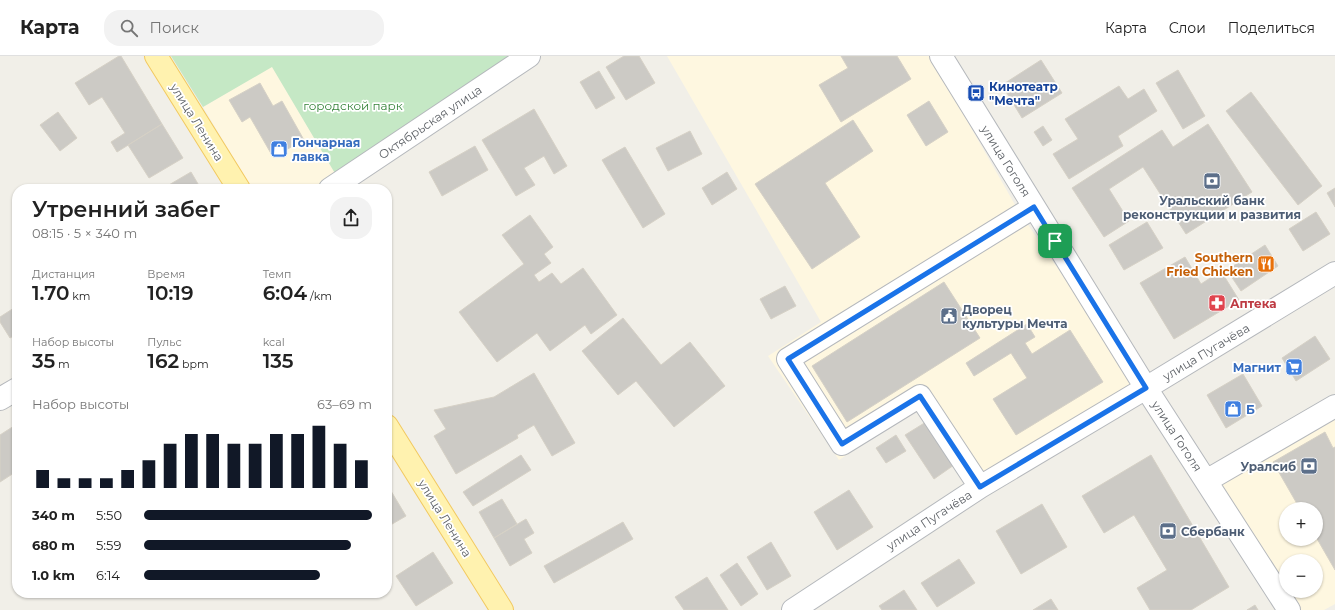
<!DOCTYPE html>
<html lang="ru">
<meta charset="utf-8">
<style>
body{margin:0;font-family:Montserrat,sans-serif;background:#f2f2f2;color:#222;height:100vh;display:flex;flex-direction:column;font-size:15px;white-space:nowrap}
*{box-sizing:border-box;margin:0}
p{font-size:13px;color:#767676}
.icon{flex:none;width:22px;height:22px;fill:none;stroke:currentColor;stroke-width:2;stroke-linecap:round;stroke-linejoin:round}
.map{position:relative;flex:1;overflow:hidden}
.drawer{position:absolute;left:12px;top:128px;width:380px;height:414px;display:flex;flex-direction:column;background:#fff;border-radius:16px;box-shadow:0 1px 3px #0004}
.drawer>*{flex:none}
.buttons{position:absolute;left:1279px;top:446px;display:grid;gap:8px}
.buttons a{display:grid;place-items:center;width:44px;height:44px;border-radius:50%;background:#fff;box-shadow:0 1px 3px #0004;font-size:20px}
.pin{position:absolute;display:grid;place-items:center;width:34px;height:34px;color:#fff;margin:-17px;border-radius:8px;box-shadow:0 2px 6px #0006}
.round{display:grid;place-items:center;flex:none;width:42px;height:42px;border-radius:16px;background:#f2f2f2}
.head{display:flex;align-items:center;justify-content:space-between;height:68px;padding:0 20px}
h1{font-size:22px;font-weight:600;line-height:30px}
.metrics{display:grid;grid-template-columns:repeat(3,1fr);gap:6px;height:68px;padding:4px 20px}
.metrics div{display:grid;align-content:center}
.metrics b{font-size:20px;font-weight:600}
.metrics small{font-size:11px;font-weight:400}
.metrics p{font-size:11px}
.chart{height:112px;padding:8px 20px}
.chart p{display:flex;justify-content:space-between}
.chart svg{width:100%;height:72px;margin-top:4px;stroke:#111827;stroke-width:6}
ul{padding:0 20px;list-style:none;font-size:13px}
li{display:grid;grid-template-columns:64px 48px 1fr;align-items:center;height:30px}
li i{height:10px;border-radius:5px;background:#111827}
header{display:flex;align-items:center;gap:24px;box-sizing:border-box;height:56px;padding:0 20px;background:#fff;border-bottom:1px solid #e0e0e0}
header strong{font-size:19px}
nav{display:flex;gap:22px;margin-inline-start:auto;font-size:14px}
.search{width:280px;height:36px;background:#f2f2f2;display:flex;align-items:center;gap:10px;box-sizing:border-box;padding:0 14px;border-radius:16px;color:#767676;font-size:15px}
.map>svg:first-child{display:block}
.commercial{fill:#fef7e0;fill-rule:evenodd}
.green{fill:#c5e8c5}
.building{fill:#cccac5;stroke:#d6d1c6}
.lines{fill:none;stroke-linecap:round;stroke-linejoin:round}
.minor-casing{stroke:#b5b8bc;stroke-width:24}
.major-casing{stroke:#f2c960;stroke-width:24}
.minor{stroke:#fff;stroke-width:22}
.major{stroke:#fff2af;stroke-width:22}
.route-casing{stroke:#fff;stroke-width:8}
.route{stroke:#1a73e8;stroke-width:5}
.labels{text-anchor:middle;dominant-baseline:central;stroke-width:3.5;stroke-linejoin:round;paint-order:stroke}
.transit-label{font-size:12px;font-weight:bold;fill:#164399;stroke:#fff;text-anchor:start}
.park-label{font-size:12px;fill:#348238;stroke:#fff}
.street-label{font-size:12px;fill:#5f6368;stroke:#fff}
.shop-label{font-size:12px;font-weight:bold;fill:#366cbe;stroke:#fff;text-anchor:start}
.service-label{font-size:12px;font-weight:bold;fill:#4e5e75;stroke:#fff;text-anchor:start}
.food-label{font-size:12px;font-weight:bold;fill:#c56008;stroke:#fff;text-anchor:end}
.health-label{font-size:12px;font-weight:bold;fill:#be3a42;stroke:#fff;text-anchor:start}
</style>
<header>
<strong>Карта</strong>
<div class="search"><svg class="icon" aria-label="search" viewBox="0 0 24 24"><circle cx="10" cy="10" r="6"/><path d="M15 15l6 6"/></svg>Поиск</div>
<nav><a>Карта</a><a>Слои</a><a>Поделиться</a></nav>
</header>
<div class="map">
<svg width="1335" height="554" viewBox="0 0 1335 554">
<rect width="100%" height="100%" fill="#f1efe8"/>
<path class="commercial" d="M667,0H930L1018,154L1137,329L972,431L920,352L839,404L768,300L821,266Z
M272,10L336,119L312,133H252L203,51Z
M1335,340V548L1324,554H1289L1211,430ZM1286,453H1316V483H1286ZM1286,505H1316V535H1286Z"/>
<path class="green" d="M171,0H519L336,119L272,11L203,51Z"/>
<path class="building" d="M119,0H121L162,68L117,96L111,86L125,77L102,41L89,49L75,27Z
M624,0H639L655,27L626,44L606,11Z
M841,0H897L911,23L841,66L819,29L848,12Z
M1041,4L1062,37L1022,62L1002,29Z
M1178,14L1205,60L1183,73L1156,27Z
M599,15L615,42L596,53L580,26Z
M260,27L273,50L282,45L304,84L273,101L250,61L242,66L229,44Z
M1119,30L1128,43L1144,33L1157,55L1118,80L1123,90L1069,123L1053,98L1078,83L1065,63Z
M1251,36L1322,130L1298,149L1226,55Z
M929,45L948,76L926,90L907,59Z
M534,53L567,110L554,118L544,100L524,112L535,129L516,140L482,84Z
M58,56L77,82L60,95L40,69Z
M853,64L873,95L825,127L860,181L812,213L755,128Z
M162,68L183,102L149,122L128,89Z
M1208,68L1252,136L1186,178L1143,111L1109,133L1129,165L1104,181L1072,132L1162,74L1173,91Z
M1043,70L1052,84L1043,90L1034,76Z
M690,75L702,98L668,115L656,92Z
M475,90L488,114L442,140L429,116Z
M625,91L665,158L643,172L602,104Z
M191,116L201,133H162Z
M727,116L737,133L712,149L702,132Z
M1335,132V151L1327,137Z
M1316,156L1330,178L1303,195L1289,173Z
M530,159L553,191L544,198L551,207L534,219L539,226L552,217L561,228L583,212L617,259L591,278L585,269L550,295L537,277L497,306L459,256L524,208L502,179Z
M1147,166L1163,192L1124,214L1109,189Z
M1265,189L1278,210L1241,235L1227,214Z
M1185,201L1201,228L1221,215L1239,244L1174,283L1140,227Z
M944,226L980,282L847,366L812,310Z
M785,230L796,250L771,263L760,243Z
M17,250V278L10,282L0,266V261Z
M623,262L661,309L690,286L725,330L674,371L636,325L618,339L582,295Z
M1027,268L1035,281L1025,287L1032,298L1070,274L1103,326L1016,379L993,343L1027,322L1011,297L974,320L966,307Z
M1315,280L1330,303L1296,325L1282,302Z
M534,317L575,387L552,400L534,369L517,379L518,382L456,418L434,380L446,373L434,354L494,341Z
M1243,318L1262,350L1226,372L1207,339Z
M926,366L954,409L934,423L905,379Z
M17,368V415L0,426V379Z
M1325,376L1333,392L1335,391V514L1316,481V453H1300L1273,406Z
M896,379L906,395L886,407L876,392Z
M521,399L531,414L473,450L463,436Z
M1151,399L1229,531L1191,554H1150L1137,532L1167,514L1134,459L1104,477L1082,440Z
M849,434L873,471L837,494L814,456Z
M391,435L406,460L387,471V437Z
M502,443L517,468L494,482L479,456Z
M1042,448L1067,491L1021,518L996,475Z
M526,463L534,477L524,483L532,497L510,510L494,482Z
M623,466L633,483L554,527L544,510Z
M771,486L791,520L767,534L747,501Z
M433,496L453,527L416,550L396,520Z
M959,503L975,527L937,551L921,527Z
M737,507L758,538L741,550L720,519Z
M707,521L728,554H684L675,541Z
M904,534L917,554H882L879,550Z
M1051,543L1058,554H1033Z
M1255,549L1258,554H1247Z"/>
<g class="lines">
<defs>
<path id="minor" d="M941,0L1146,332L1289,554
M330,133L529,0
M0,343L17,333
M1206,425L1335,350
M980,431L920,340L842,388L788,303L1034,151
M793,554L980,431L1146,332L1335,217"/>
<path id="major" d="M156,0L239,133
M387,370L502,554"/>
</defs>
<use href="#minor" class="minor-casing"/>
<use href="#major" class="major-casing"/>
<use href="#minor" class="minor"/>
<use href="#major" class="major"/>
</g>
<g class="lines">
<defs>
<path id="route" d="M1034,151L1146,332L980,431L920,340L842,388L788,303Z"/>
</defs>
<use href="#route" class="route-casing"/>
<use href="#route" class="route"/>
</g>
<defs>
<symbol id="bus-square" viewBox="-11 -11 22 22"><rect x="-9" y="-9" width="18" height="18" rx="4" fill="#1a4fb4" stroke="#fff"/><path d="M-5-6H5V4H4V6H2V4H-2V6H-4V4H-5ZM-3.5-4V0h7V-4ZM-3.5 1.2v1.5H-2V1.2ZM2 1.2v1.5H3.5V1.2Z" fill="#fff"/></symbol>
<symbol id="shop-square" viewBox="-11 -11 22 22"><rect x="-9" y="-9" width="18" height="18" rx="4" fill="#3f7fe0" stroke="#fff"/><path d="M-5-2.5h2.3a2.7 3.5 0 0 1 5.4 0H5L5.5 6h-11ZM-1.5-2.5h3a1.5 2.3 0 0 0-3 0Z" fill="#fff"/></symbol>
<symbol id="bank-square" viewBox="-11 -11 22 22"><rect x="-9" y="-9" width="18" height="18" rx="4" fill="#5c6f8a" stroke="#fff"/><path d="M-6-4H6V4H-6ZM0-2.3a2.3 2.3 0 1 0 0 4.6a2.3 2.3 0 1 0 0-4.6Z" fill="#fff"/></symbol>
<symbol id="restaurant-square" viewBox="-11 -11 22 22"><rect x="-9" y="-9" width="18" height="18" rx="4" fill="#e8710a" stroke="#fff"/><path d="M-5-6h1v4h1v-4h1v4h1v-4h1v5L-1.5 .5V6h-2V.5L-5-1ZM5-6V6H3V1.5H1.5Q1.5-4 5-6Z" fill="#fff"/></symbol>
<symbol id="pharmacy-square" viewBox="-11 -11 22 22"><rect x="-9" y="-9" width="18" height="18" rx="4" fill="#e0444e" stroke="#fff"/><path d="M-2-6h4v4h4v4h-4v4h-4v-4h-4v-4h4Z" fill="#fff"/></symbol>
<symbol id="civic-square" viewBox="-11 -11 22 22"><rect x="-9" y="-9" width="18" height="18" rx="4" fill="#5c6f8a" stroke="#fff"/><path d="M-.6-6.5H3V-4.5H.6V-3L4-1V1h2V6H-6V1h2V-1L-.6-3ZM-1.2 2.5V6h2.4V2.5Z" fill="#fff"/></symbol>
<symbol id="supermarket-square" viewBox="-11 -11 22 22"><rect x="-9" y="-9" width="18" height="18" rx="4" fill="#3f7fe0" stroke="#fff"/><path d="M-6-5.5h2.5l.6 2H6L4.5 2H-2.5L-4.4-4H-6ZM-1.5 3.2a1.3 1.3 0 1 0 .1 0ZM3 3.2a1.3 1.3 0 1 0 .1 0Z" fill="#fff"/></symbol>
</defs>
<g fill-rule="evenodd">
<use href="#bus-square" x="966" y="27" width="20" height="20"/>
<use href="#shop-square" x="269" y="83" width="20" height="20"/>
<use href="#bank-square" x="1202" y="115" width="20" height="20"/>
<use href="#restaurant-square" x="1256" y="198" width="20" height="20"/>
<use href="#pharmacy-square" x="1207" y="237" width="20" height="20"/>
<use href="#civic-square" x="939" y="250" width="20" height="20"/>
<use href="#supermarket-square" x="1284" y="301" width="20" height="20"/>
<use href="#shop-square" x="1223" y="343" width="20" height="20"/>
<use href="#bank-square" x="1299" y="400" width="20" height="20"/>
<use href="#bank-square" x="1158" y="465" width="20" height="20"/>
</g>
<g class="labels">
<g class="transit-label">
<text x="989" y="30">Кинотеатр<tspan x="989" dy="14">"Мечта"</tspan></text>
</g>
<g class="park-label">
<text x="353" y="49">городской парк</text>
</g>
<g class="street-label">
<text transform="translate(197 66) rotate(58)">улица Ленина</text>
<text transform="translate(430 66) rotate(-34)">Октябрьская улица</text>
<text transform="translate(1006 105) rotate(58)">улица Гоголя</text>
<text transform="translate(1206 296) rotate(-31)">улица Пугачёва</text>
<text transform="translate(1177 380) rotate(57)">улица Гоголя</text>
<text transform="translate(445 462) rotate(58)">улица Ленина</text>
<text transform="translate(929 464) rotate(-33)">улица Пугачёва</text>
</g>
<g class="shop-label">
<text x="292" y="86">Гончарная<tspan x="292" dy="14">лавка</tspan></text>
<text x="1281" y="311" text-anchor="end">Магнит</text>
<text x="1246" y="353">Б</text>
</g>
<g class="service-label">
<text x="1212" y="144" text-anchor="middle">Уральский банк<tspan x="1212" dy="14">реконструкции и развития</tspan></text>
<text x="962" y="253">Дворец<tspan x="962" dy="14">культуры Мечта</tspan></text>
<text x="1296" y="410" text-anchor="end">Уралсиб</text>
<text x="1181" y="475">Сбербанк</text>
</g>
<g class="food-label">
<text x="1253" y="201">Southern<tspan x="1253" dy="14">Fried Chicken</tspan></text>
</g>
<g class="health-label">
<text x="1230" y="247">Аптека</text>
</g>
</g>
</svg>
<div class="buttons">
<a>+</a>
<a>−</a>
</div>
<div class="pin" style="left:1055px;top:185px;background:#1e9e55"><svg class="icon" aria-label="arrive" viewBox="0 0 24 24"><path d="M6 21V4h12l-3 4 3 4H6"/></svg></div>
<section class="drawer">
<div class="head"><div><h1>Утренний забег</h1><p>08:15 · 5 × 340 m</p></div><a class="round"><svg class="icon" aria-label="share" viewBox="0 0 24 24"><path d="M12 15V3M7 8l5-5 5 5M5 13v7h14v-7"/></svg></a></div>
<div class="metrics">
<div><p>Дистанция</p><b>1.70<small> km</small></b></div>
<div><p>Время</p><b>10:19</b></div>
<div><p>Темп</p><b>6:04<small> /km</small></b></div>
</div>
<div class="metrics">
<div><p>Набор высоты</p><b>35<small> m</small></b></div>
<div><p>Пульс</p><b>162<small> bpm</small></b></div>
<div><p>kcal</p><b>135</b></div>
</div>
<div class="chart"><p><span>Набор высоты</span>63–69 m</p>
<svg viewBox="0 0 160 44" preserveAspectRatio="none"><path d="M5 44V33M15 44V38M25 44V38M35 44V38M45 44V33M55 44V27M65 44V17M75 44V11M85 44V11M95 44V17M105 44V17M115 44V11M125 44V11M135 44V6M145 44V17M155 44V27"/></svg>
</div>
<ul>
<li><b>340 m</b>5:50<i style="width:100%"></i></li>
<li><b>680 m</b>5:59<i style="width:91%"></i></li>
<li><b>1.0 km</b>6:14<i style="width:77%"></i></li>
</ul>
</section>
</div>
